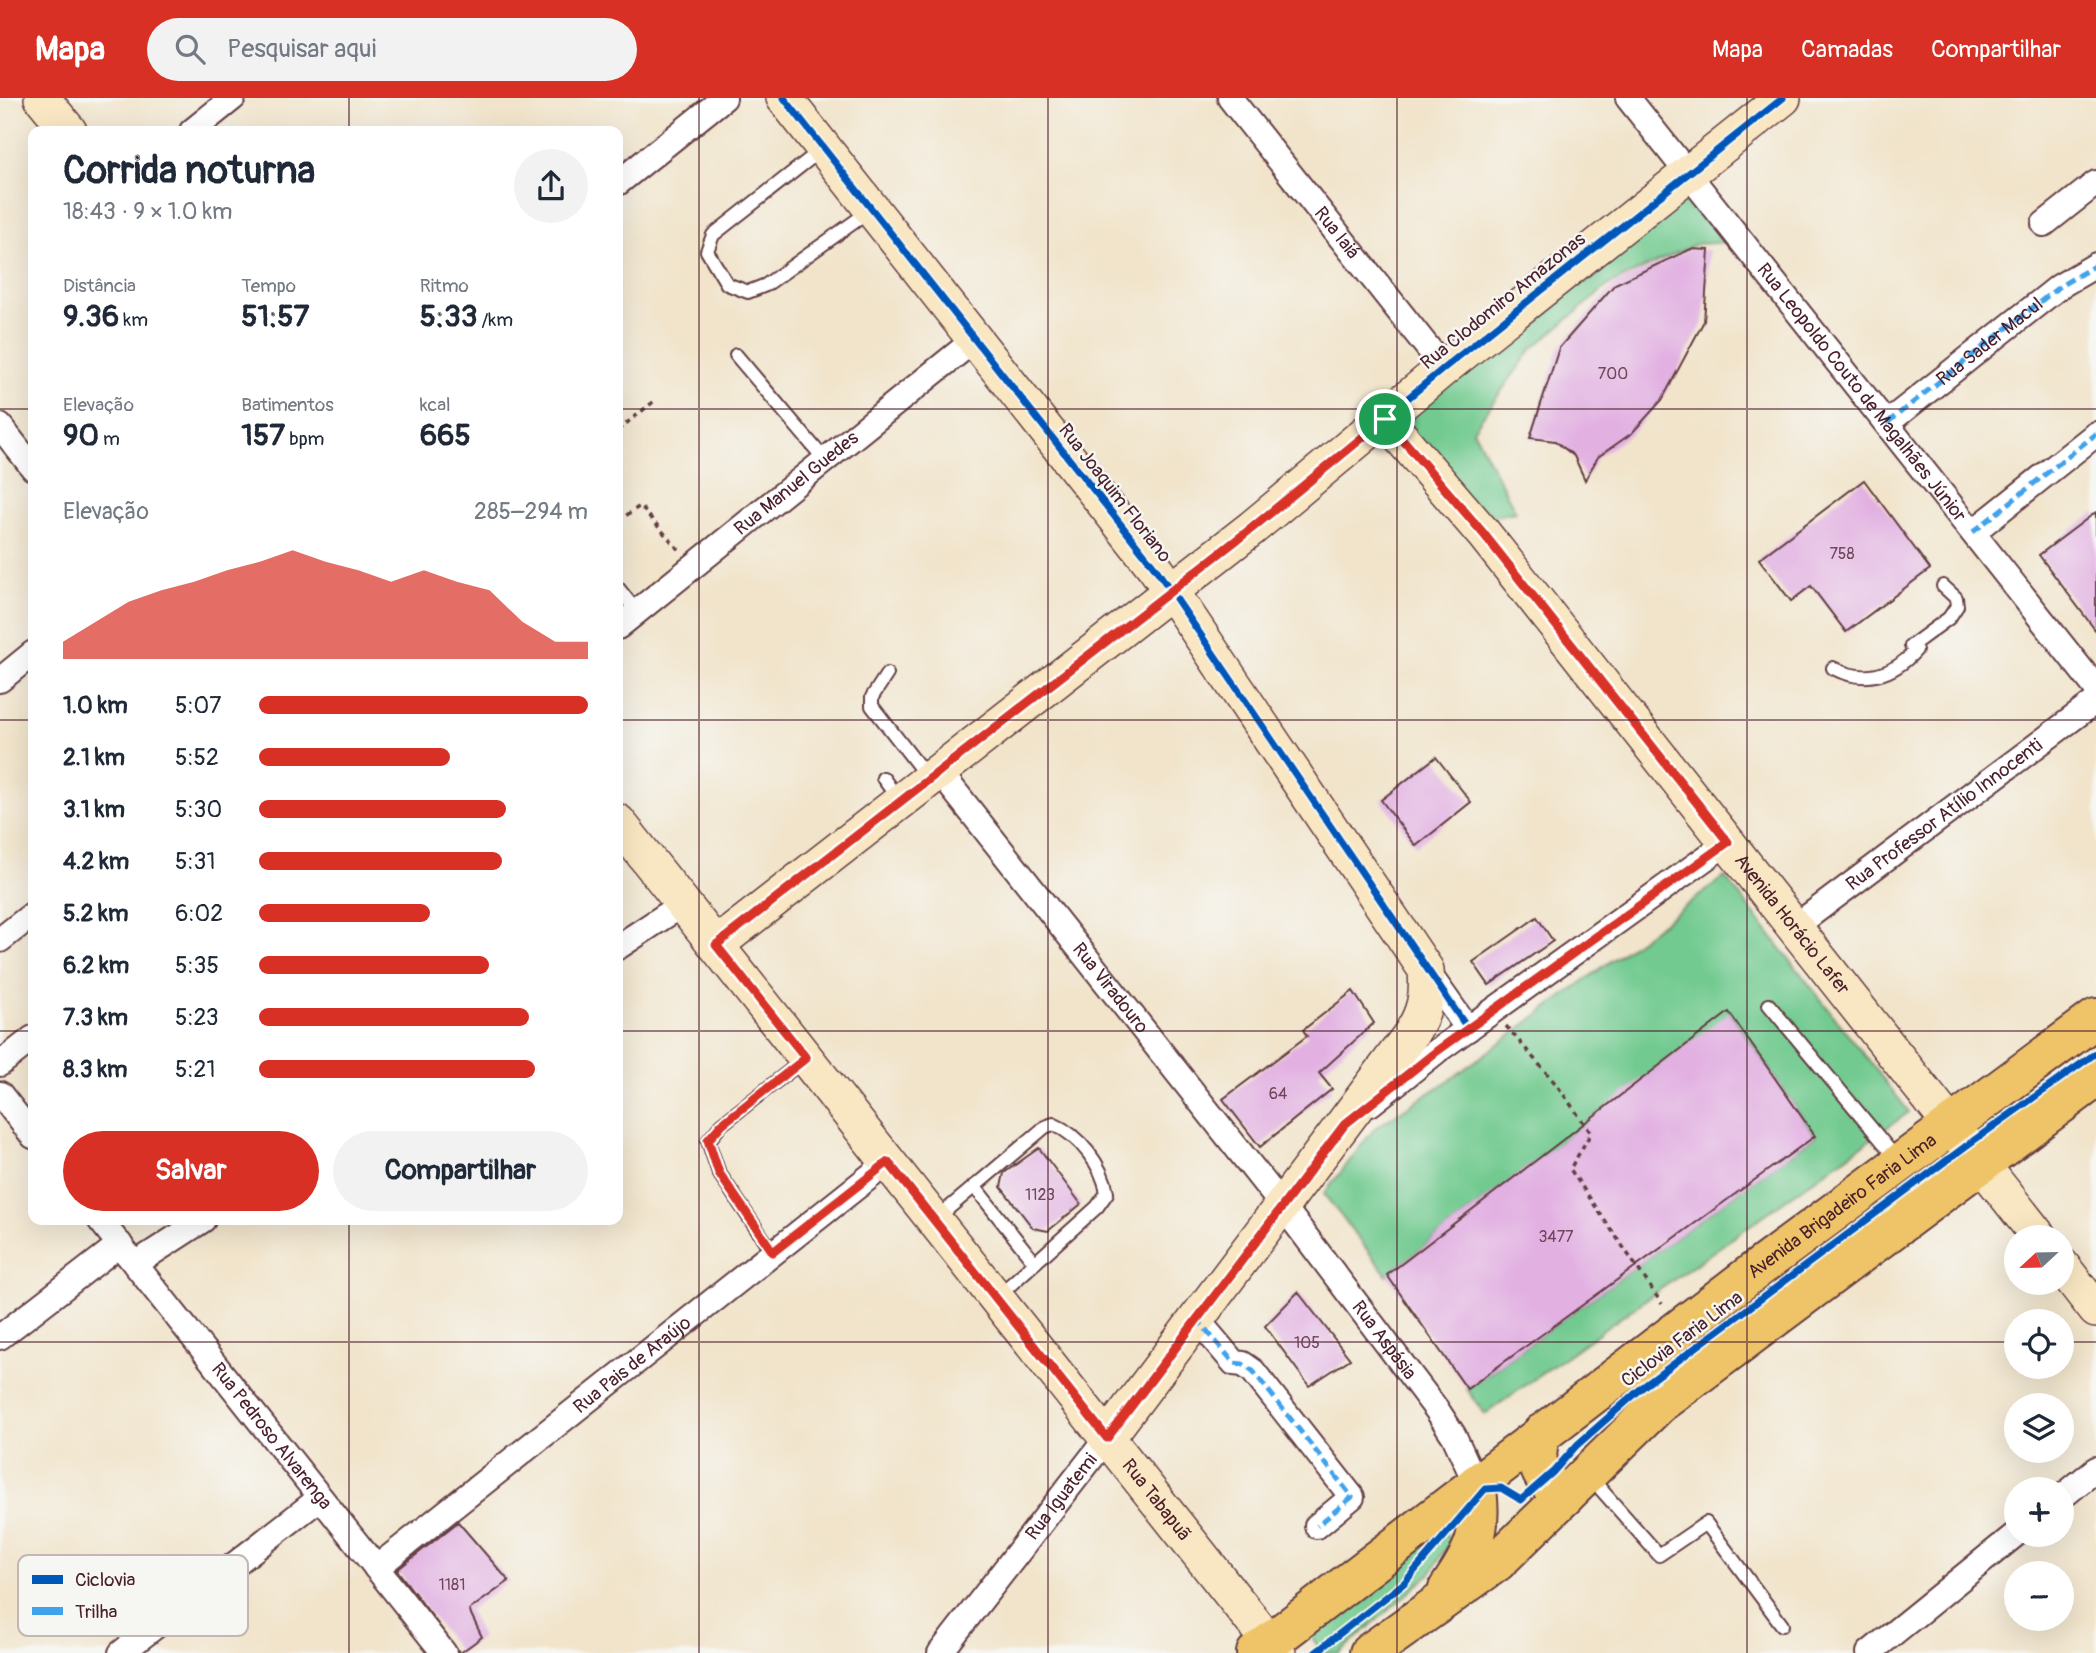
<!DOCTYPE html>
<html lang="pt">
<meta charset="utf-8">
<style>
body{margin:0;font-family:Pangolin,sans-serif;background:#f2f2f3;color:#1f2937;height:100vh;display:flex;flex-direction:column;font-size:26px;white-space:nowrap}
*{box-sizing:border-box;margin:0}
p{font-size:23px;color:#747a83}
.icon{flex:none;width:38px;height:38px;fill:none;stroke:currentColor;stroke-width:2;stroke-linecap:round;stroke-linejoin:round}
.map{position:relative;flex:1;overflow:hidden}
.drawer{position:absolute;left:28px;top:28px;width:595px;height:1099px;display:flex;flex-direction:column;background:#fff;border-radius:14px;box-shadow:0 7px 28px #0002}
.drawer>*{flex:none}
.needle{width:46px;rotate:248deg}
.tools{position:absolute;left:2004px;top:1127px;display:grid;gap:14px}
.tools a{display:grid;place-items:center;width:70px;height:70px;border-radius:50%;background:#fff;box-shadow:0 7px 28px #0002;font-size:35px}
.pin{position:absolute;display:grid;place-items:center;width:60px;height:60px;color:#fff;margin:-30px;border:4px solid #fff;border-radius:50%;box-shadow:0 2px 7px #0007}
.round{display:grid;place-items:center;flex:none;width:74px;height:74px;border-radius:37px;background:#f2f2f3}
.summary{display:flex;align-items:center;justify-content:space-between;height:119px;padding:0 35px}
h1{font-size:38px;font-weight:800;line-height:52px}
.stats{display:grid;grid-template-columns:repeat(3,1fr);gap:10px;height:119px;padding:7px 35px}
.stats div{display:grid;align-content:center}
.stats b{font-size:30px;font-weight:800}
.stats small{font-size:19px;font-weight:400}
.stats p{font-size:19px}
.chart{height:196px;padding:14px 35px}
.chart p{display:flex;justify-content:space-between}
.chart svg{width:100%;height:126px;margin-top:7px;fill:#d93025;opacity:.7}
.cta{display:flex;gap:14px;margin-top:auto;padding:14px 35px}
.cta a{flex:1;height:80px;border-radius:42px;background:#d93025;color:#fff;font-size:28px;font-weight:800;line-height:80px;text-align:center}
.cta a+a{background:#f2f2f3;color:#1f2937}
ul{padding:0 35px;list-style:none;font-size:23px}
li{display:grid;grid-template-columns:112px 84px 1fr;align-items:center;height:52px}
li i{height:18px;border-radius:9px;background:#d93025}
header{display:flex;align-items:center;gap:42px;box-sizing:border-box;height:98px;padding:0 35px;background:#d93025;color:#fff}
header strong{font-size:33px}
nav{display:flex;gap:38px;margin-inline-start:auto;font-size:24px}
.search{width:490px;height:63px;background:#f2f2f3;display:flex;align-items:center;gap:18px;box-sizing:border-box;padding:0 24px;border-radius:38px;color:#747a83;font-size:26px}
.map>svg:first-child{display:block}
.green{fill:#72ca90;stroke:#5e745e;stroke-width:2}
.building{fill:#e2b1e2}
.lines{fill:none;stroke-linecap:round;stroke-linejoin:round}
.lane-casing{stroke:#633d43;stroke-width:16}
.street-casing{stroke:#633d43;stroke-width:28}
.secondary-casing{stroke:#633d43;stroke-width:38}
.highway-casing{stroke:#633d43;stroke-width:42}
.path{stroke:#633d43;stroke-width:3.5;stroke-dasharray:5 5;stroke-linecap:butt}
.lane{stroke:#fff;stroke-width:12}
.street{stroke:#fff;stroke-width:24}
.secondary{stroke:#f9e7c3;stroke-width:35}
.highway{stroke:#efc469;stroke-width:38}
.quiet{stroke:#40a2eb;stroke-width:5;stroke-dasharray:10 5;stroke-linecap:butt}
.cycleway-casing{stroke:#f6f6f2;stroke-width:11}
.cycleway{stroke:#0057b8;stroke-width:7}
.route-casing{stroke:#fff;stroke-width:14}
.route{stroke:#d93025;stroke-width:9}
.grid{fill:none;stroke:#4a1f2b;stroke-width:2;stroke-opacity:0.55}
.labels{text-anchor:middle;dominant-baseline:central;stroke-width:5;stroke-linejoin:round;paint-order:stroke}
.number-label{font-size:16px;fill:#704459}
.street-label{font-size:19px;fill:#4a1f2b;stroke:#f6f6f2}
.key{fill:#f6f6f2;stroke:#c2b6b6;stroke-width:2}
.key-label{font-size:19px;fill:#4a1f2b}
</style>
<header>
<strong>Mapa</strong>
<div class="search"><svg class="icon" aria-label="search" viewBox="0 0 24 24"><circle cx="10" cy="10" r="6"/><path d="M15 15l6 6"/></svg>Pesquisar aqui</div>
<nav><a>Mapa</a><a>Camadas</a><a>Compartilhar</a></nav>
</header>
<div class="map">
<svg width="2096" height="1555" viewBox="0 0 2096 1555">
<rect width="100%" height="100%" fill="#f6f6f2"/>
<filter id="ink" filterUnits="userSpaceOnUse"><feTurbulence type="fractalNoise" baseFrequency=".0143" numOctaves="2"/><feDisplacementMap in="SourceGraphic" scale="14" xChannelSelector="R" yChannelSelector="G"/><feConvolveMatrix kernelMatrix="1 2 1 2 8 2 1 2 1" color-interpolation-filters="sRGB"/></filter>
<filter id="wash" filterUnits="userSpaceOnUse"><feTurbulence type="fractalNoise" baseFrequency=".00686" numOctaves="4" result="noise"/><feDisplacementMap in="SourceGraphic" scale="28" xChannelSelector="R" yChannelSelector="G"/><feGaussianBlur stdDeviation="1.57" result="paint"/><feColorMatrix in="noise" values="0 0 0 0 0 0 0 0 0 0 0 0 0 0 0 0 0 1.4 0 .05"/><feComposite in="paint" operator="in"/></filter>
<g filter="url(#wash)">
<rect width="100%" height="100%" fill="#f1e4cb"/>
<path class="green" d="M1686,88L1732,144L1696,146L1610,186L1532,251L1473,332L1516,414L1477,421L1400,322Z
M1725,779L1909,1014L1485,1316L1467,1291L1815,1038L1730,915L1387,1177L1324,1096L1375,1030L1451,981Z
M1441,1425L1450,1444L1430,1476L1339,1555H1323L1310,1537Z"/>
<g id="blocks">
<path class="building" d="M1691,151L1709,152L1704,223L1662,302L1632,335L1598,359L1585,382L1574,358L1555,343L1530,340L1559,250L1615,186Z
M1864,382L1930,471L1846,534L1811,488L1791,503L1759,461Z
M2096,414V533L2039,457Z
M1436,659L1471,704L1416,748L1381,702Z
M1537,819L1553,843L1489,887L1473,864Z
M1353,893L1374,925L1319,975L1332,991L1260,1049L1223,1001L1307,938L1303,932Z
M1729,914L1815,1038L1467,1291L1387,1177Z
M1039,1050L1081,1106L1048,1133L1033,1130L1001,1089L1004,1075Z
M1298,1194L1350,1261L1309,1288L1265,1228Z
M458,1424L509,1483L469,1512L482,1539L460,1555L397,1472Z"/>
</g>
</g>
<g filter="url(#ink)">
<use href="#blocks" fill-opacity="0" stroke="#633d43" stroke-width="2"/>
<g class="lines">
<defs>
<path id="lane" d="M821,52L713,137L707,153L727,186L748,194L766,187L871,112
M736,257L825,362
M618,490L637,514
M1833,570C1864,586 1893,578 1916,552L1911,548L1949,520L1957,508L1956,500L1943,488
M887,576L872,599V608L928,680
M883,680L899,702
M1769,907L1897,1061
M974,1088L1035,1165
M937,1120L1045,1029L1053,1026C1079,1037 1103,1068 1107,1095L1097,1109L998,1198
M773,1155L719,1075L708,1043L722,1026L805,961
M1590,1379L1659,1457L1706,1425L1782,1527"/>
<g id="street">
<path id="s1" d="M1230,0L1444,270"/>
<path id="s2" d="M1628,0L2096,590"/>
<path d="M192,33L233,0"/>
<path d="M618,85L724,0"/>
<path d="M2044,126L2096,85"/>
<path d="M1887,325L2060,188L2096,167"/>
<path d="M0,328L33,370"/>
<path d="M1973,434L2096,336"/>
<path id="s3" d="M618,529L974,242"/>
<path d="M0,582L33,555"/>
<path id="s4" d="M938,672L1282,1107L1437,1312L1454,1338L1476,1386"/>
<path id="s5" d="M1793,830L2096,603"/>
<path d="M0,842L33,816"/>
<path d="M618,849L683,806"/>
<path d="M1426,872L1468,931"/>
<path d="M0,966L33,940"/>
<path d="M0,996L33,1038"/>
<path d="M1370,1006L1437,953L1728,744"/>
<path id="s6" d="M100,1122L444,1555"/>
<path d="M135,1166L203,1122"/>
<path d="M1196,1220L1234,1265L1243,1266L1253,1273L1352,1399L1317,1428"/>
<path d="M0,1239L120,1146"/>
<path d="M2062,1399L2096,1371"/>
<path id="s7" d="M376,1470L888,1064"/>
<path d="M121,1555L320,1400"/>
<path id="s8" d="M940,1555L1107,1340"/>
<path d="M1869,1555L2016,1436"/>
</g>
<g id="secondary">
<path d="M42,0L69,33"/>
<path d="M784,0L1156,471L1426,872C1428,898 1425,914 1411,936L1107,1340"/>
<path id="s9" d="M1385,321L1483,435L2039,1139"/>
<path id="s10" d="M618,724L1278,1555"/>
<path d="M716,847L1252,430L1444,270L1783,0"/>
<path d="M2062,1168L2096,1212"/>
</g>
<g id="highway">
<path d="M1542,1335C1531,1362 1540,1383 1565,1398"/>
<path d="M1448,1491C1474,1454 1484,1432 1476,1386"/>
<path id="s11" d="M1256,1555L1760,1169L2096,920"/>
<path d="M1369,1555L1497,1464L1659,1306L2096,980"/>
</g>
</defs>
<use href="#lane" class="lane-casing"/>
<use href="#street" class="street-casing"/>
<use href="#secondary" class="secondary-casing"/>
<use href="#highway" class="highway-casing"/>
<path class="path" d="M618,332L657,301
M618,423L640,408L679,452
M1506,928L1556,986L1591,1035L1570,1071L1662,1206"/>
<use href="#lane" class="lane"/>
<use href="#street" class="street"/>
<use href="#secondary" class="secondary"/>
<use href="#highway" class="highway"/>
<g class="quiet">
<path id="s12" d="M1887,325L2060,188L2096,167"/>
<path d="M1973,434L2096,336"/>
<path d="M1196,1220L1234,1265L1243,1266L1253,1273L1352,1399L1317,1428"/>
</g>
<defs>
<path id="cycleway" d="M784,0L1156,471L1468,931
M716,847L1252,430L1444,270L1783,0
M1315,1555L1404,1485L1485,1391L1501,1390L1521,1402L1553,1374L1577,1347L1644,1288L1966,1048L2096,955"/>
</defs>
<use href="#cycleway" class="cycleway-casing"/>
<use href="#cycleway" class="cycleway"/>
</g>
</g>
<g class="lines" filter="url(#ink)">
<defs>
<path id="route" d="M1385,321L1483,435L1728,744L1437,953L1345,1026L1107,1340L888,1064L773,1154L719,1075L708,1042L722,1026L806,960L716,847L1252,430Z"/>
</defs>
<use href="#route" class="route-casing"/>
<use href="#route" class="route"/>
</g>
<path class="grid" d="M349,0V33M699,0V1555M1048,0V1555M1397,0V1555M1747,0V1555M0,311H33M618,311H2096M0,622H33M618,622H2096M0,933H33M618,933H2096M349,1122V1555M0,1244H2016M2062,1244H2096"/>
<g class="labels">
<g class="number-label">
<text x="1613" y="276">700</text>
<text x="1842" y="456">758</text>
<text x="1278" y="996">64</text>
<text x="1040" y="1097">1123</text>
<text x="1556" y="1139">3477</text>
<text x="1307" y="1245">105</text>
<text x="452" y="1487">1181</text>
</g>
<g class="street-label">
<text stroke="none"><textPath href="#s1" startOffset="172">Rua Iaiá</textPath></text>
<text transform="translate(1503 203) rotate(-39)">Rua Clodomiro Amazonas</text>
<text stroke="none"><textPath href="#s12" startOffset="131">Rua Sader Macul</textPath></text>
<text stroke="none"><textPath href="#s2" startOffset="376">Rua Leopoldo Couto de Magalhães Júnior</textPath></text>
<text stroke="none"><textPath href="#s3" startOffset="229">Rua Manuel Guedes</textPath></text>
<text transform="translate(1115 395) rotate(52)">Rua Joaquim Floriano</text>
<text stroke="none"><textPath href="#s5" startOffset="189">Rua Professor Atílio Innocenti</textPath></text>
<text stroke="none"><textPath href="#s9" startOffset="649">Avenida Horácio Lafer</textPath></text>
<text stroke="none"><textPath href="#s4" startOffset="278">Rua Viradouro</textPath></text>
<text stroke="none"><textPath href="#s11" startOffset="737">Avenida Brigadeiro Faria Lima</textPath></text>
<text transform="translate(1682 1241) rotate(-37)">Ciclovia Faria Lima</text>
<text stroke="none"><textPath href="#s4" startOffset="724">Rua Aspásia</textPath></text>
<text stroke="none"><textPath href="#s7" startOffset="327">Rua Pais de Araújo</textPath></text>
<text stroke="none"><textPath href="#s6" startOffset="276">Rua Pedroso Alvarenga</textPath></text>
<text stroke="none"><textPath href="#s8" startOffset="198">Rua Iguatemi</textPath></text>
<text stroke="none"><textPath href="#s10" startOffset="866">Rua Tabapuã</textPath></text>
</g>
</g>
<rect x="18" y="1457" width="230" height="81" rx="10" class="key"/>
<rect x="32" y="1477" width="31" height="9" fill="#0057b8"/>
<rect x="32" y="1509" width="31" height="8" fill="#40a2eb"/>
<g class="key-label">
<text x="75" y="1488">Ciclovia</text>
<text x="75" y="1520">Trilha</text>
</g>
</svg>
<div class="tools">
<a><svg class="needle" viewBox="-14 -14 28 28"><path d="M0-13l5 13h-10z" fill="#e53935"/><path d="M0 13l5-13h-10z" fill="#747a83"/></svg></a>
<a><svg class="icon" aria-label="locate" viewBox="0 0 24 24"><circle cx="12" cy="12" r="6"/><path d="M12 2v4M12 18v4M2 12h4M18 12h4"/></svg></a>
<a><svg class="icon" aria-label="layers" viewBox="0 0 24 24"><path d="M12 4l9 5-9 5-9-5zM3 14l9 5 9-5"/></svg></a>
<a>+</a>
<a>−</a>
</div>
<div class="pin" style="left:1385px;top:321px;background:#1e9e55"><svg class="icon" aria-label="arrive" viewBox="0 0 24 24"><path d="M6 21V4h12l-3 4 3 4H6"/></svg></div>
<section class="drawer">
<div class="summary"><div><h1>Corrida noturna</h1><p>18:43 · 9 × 1.0 km</p></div><a class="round"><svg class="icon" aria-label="share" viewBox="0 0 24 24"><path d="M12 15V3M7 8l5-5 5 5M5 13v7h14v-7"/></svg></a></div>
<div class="stats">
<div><p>Distância</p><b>9.36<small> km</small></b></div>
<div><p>Tempo</p><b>51:57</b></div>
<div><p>Ritmo</p><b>5:33<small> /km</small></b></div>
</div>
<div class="stats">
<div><p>Elevação</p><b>90<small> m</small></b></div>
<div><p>Batimentos</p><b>157<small> bpm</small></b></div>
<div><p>kcal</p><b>665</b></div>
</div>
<div class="chart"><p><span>Elevação</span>285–294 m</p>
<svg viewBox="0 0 160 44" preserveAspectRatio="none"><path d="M0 44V38L10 31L20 24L30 20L40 17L50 13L60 10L70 6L80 10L90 13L100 17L110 13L120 17L130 20L140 31L150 38L160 38V44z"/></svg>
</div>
<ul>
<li><b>1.0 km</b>5:07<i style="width:100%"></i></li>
<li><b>2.1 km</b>5:52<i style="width:58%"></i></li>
<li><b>3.1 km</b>5:30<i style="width:75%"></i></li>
<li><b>4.2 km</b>5:31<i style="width:74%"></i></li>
<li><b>5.2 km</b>6:02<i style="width:52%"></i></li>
<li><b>6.2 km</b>5:35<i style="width:70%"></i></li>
<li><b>7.3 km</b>5:23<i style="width:82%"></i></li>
<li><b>8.3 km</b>5:21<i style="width:84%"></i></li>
</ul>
<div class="cta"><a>Salvar</a><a>Compartilhar</a></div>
</section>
</div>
